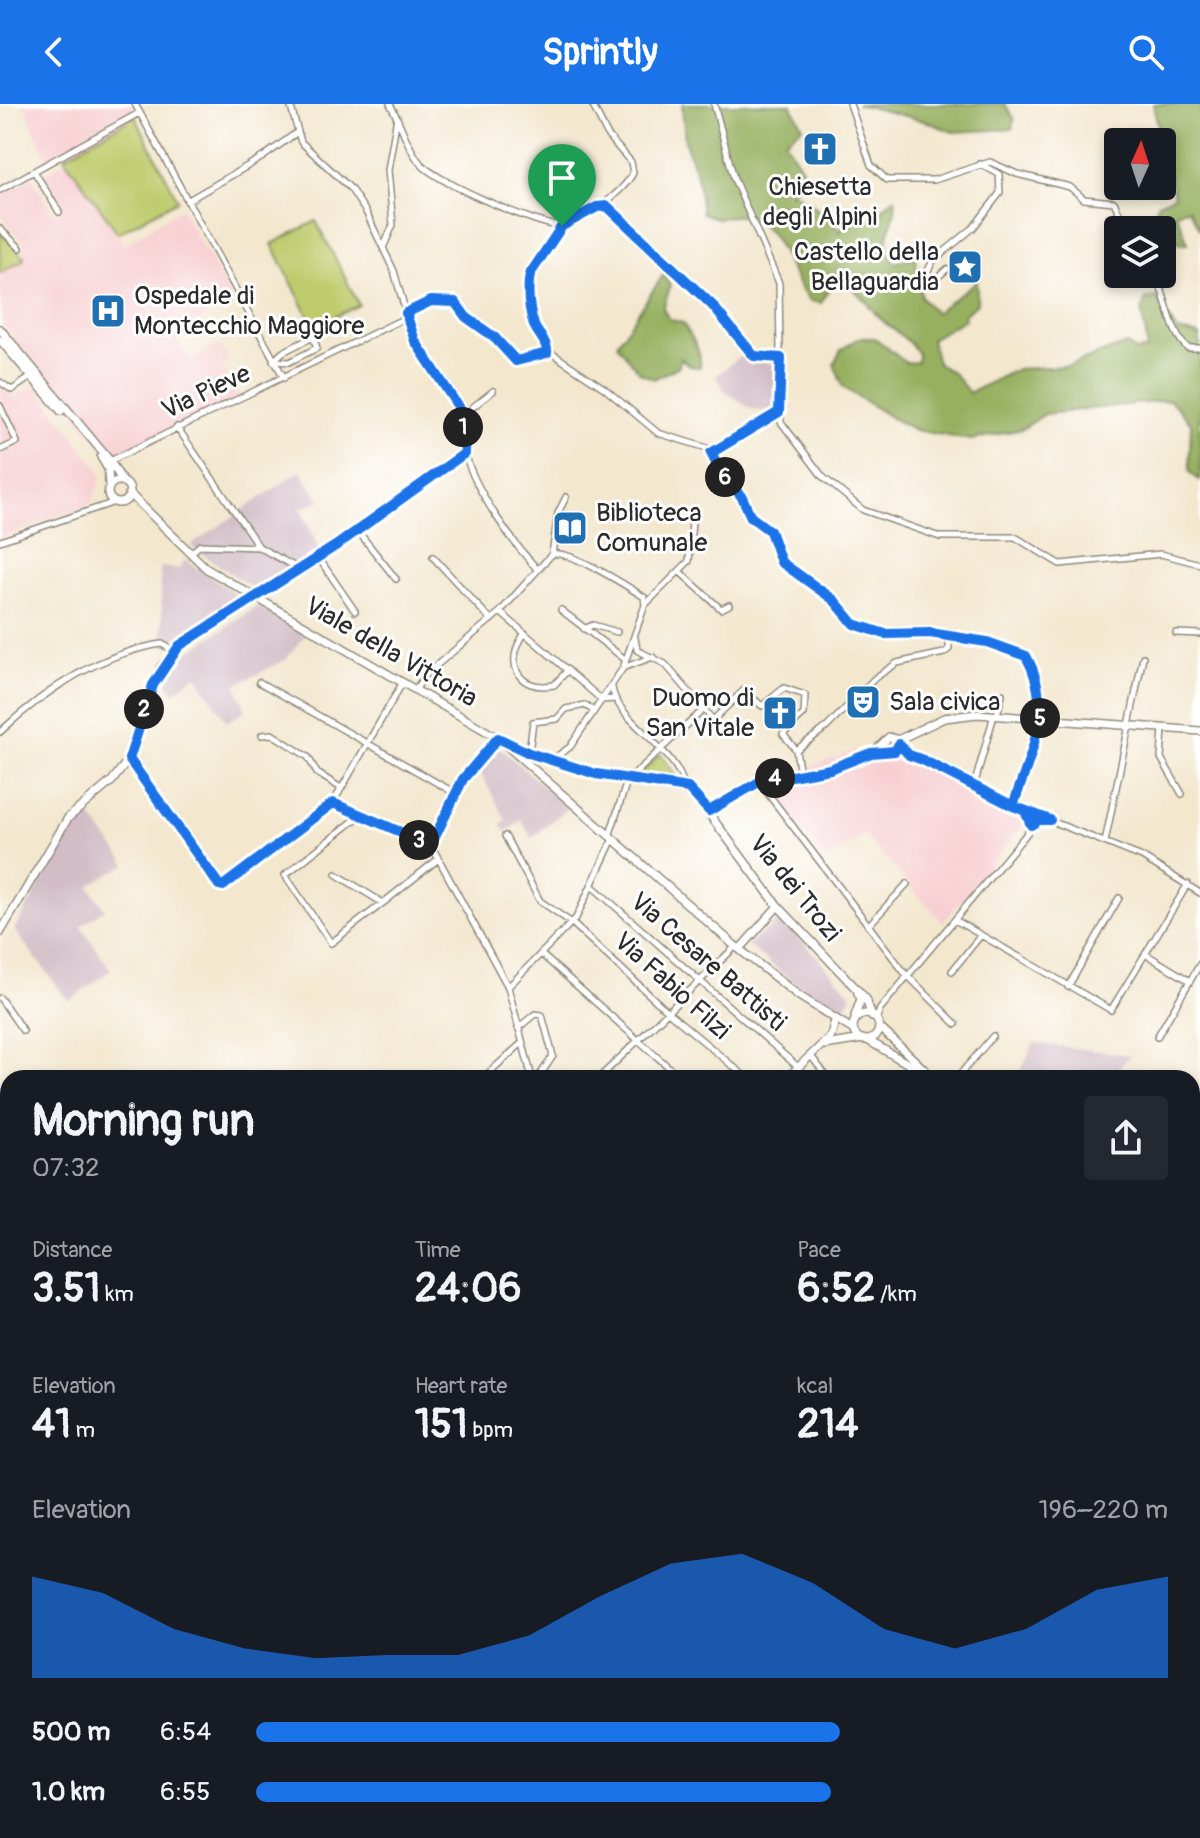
<!DOCTYPE html>
<meta charset="utf-8">
<style>
body{margin:0;font-family:Pangolin,sans-serif;background:#242831;color:#f1f3f6;height:100vh;display:flex;flex-direction:column;font-size:30px;white-space:nowrap}
*{box-sizing:border-box;margin:0}
p{font-size:26px;color:#9ea1a6}
.icon{flex:none;width:44px;height:44px;fill:none;stroke:currentColor;stroke-width:2;stroke-linecap:round;stroke-linejoin:round}
.map{position:relative;flex:1;overflow:hidden}
.drawer{position:absolute;left:0px;top:966px;width:1200px;height:768px;display:flex;flex-direction:column;background:#171b24;border-radius:24px 24px 0 0;box-shadow:0 4px 12px #0003}
.drawer>*{flex:none}
.needle{width:52px;rotate:3deg}
.tools{position:absolute;left:1104px;top:24px;display:grid;gap:16px}
.tools a{display:grid;place-items:center;width:72px;height:72px;border-radius:8px;background:#171b24;box-shadow:0 4px 12px #0003;font-size:40px}
.pin{position:absolute;display:grid;place-items:center;width:68px;height:68px;color:#fff;margin:-82px -34px;border-radius:50% 50% 50% 0;rotate:-45deg;box-shadow:0 0 8px #0007}
.pin .icon{rotate:45deg}
.km{position:absolute;width:40px;height:40px;margin:-20px;border-radius:50%;background:#222;color:#fff;font-size:22px;line-height:40px;text-align:center}
.round{display:grid;place-items:center;flex:none;width:84px;height:84px;border-radius:8px;background:#242831}
.head{display:flex;align-items:center;justify-content:space-between;height:136px;padding:0 32px}
h1{font-size:44px;font-weight:800;line-height:60px}
.metrics{display:grid;grid-template-columns:repeat(3,1fr);gap:12px;height:136px;padding:8px 32px}
.metrics div{display:grid;align-content:center}
.metrics b{font-size:40px;font-weight:800}
.metrics small{font-size:22px;font-weight:400}
.metrics p{font-size:22px}
.chart{height:224px;padding:16px 32px}
.chart p{display:flex;justify-content:space-between}
.chart svg{width:100%;height:144px;margin-top:8px;fill:#1a73e8;opacity:.7}
ul{padding:0 32px;list-style:none;font-size:26px}
li{display:grid;grid-template-columns:128px 96px 1fr;align-items:center;height:60px}
li i{height:20px;border-radius:10px;background:#1a73e8}
header{display:flex;justify-content:space-between;align-items:center;height:104px;padding:0 32px;background:#1a73e8;color:#fff;font-size:36px;font-weight:800}
.map>svg:first-child{display:block}
.built{fill:#f7cfd1}
.industrial{fill:#d2bdc6}
.green{fill:#bfcc6e;stroke:#757c4c;stroke-width:2}
.forest{fill:#97b061;stroke:#616e46;stroke-width:2}
.lines{fill:none;stroke-linecap:round;stroke-linejoin:round}
.street-casing{stroke:#8f897c;stroke-width:8}
.secondary-casing{stroke:#8f897c;stroke-width:10}
.highway-casing{stroke:#8f897c;stroke-width:12}
.street{stroke:#fff;stroke-width:5}
.secondary{stroke:#fff;stroke-width:7}
.highway{stroke:#fff;stroke-width:9}
.route-casing{stroke:#fff;stroke-width:16}
.route{stroke:#1a73e8;stroke-width:10}
.labels{text-anchor:middle;dominant-baseline:central;stroke-width:6;stroke-linejoin:round;paint-order:stroke}
.poi-label{font-size:26px;fill:#2b2b2b;stroke:#fff;text-anchor:start}
.street-label{font-size:26px;fill:#2b2b2b;stroke:#fff}
</style>
<header><svg class="icon" aria-label="back" viewBox="0 0 24 24"><path d="M15 5l-7 7 7 7"/></svg>Sprintly<svg class="icon" aria-label="search" viewBox="0 0 24 24"><circle cx="10" cy="10" r="6"/><path d="M15 15l6 6"/></svg></header>
<div class="map">
<svg width="1200" height="1734" viewBox="0 0 1200 1734">
<rect width="100%" height="100%" fill="#fff"/>
<filter id="ink" filterUnits="userSpaceOnUse"><feTurbulence type="fractalNoise" baseFrequency=".0125" numOctaves="2"/><feDisplacementMap in="SourceGraphic" scale="16" xChannelSelector="R" yChannelSelector="G"/><feConvolveMatrix kernelMatrix="1 2 1 2 8 2 1 2 1" color-interpolation-filters="sRGB"/></filter>
<filter id="wash" filterUnits="userSpaceOnUse"><feTurbulence type="fractalNoise" baseFrequency=".006" numOctaves="4" result="noise"/><feDisplacementMap in="SourceGraphic" scale="32" xChannelSelector="R" yChannelSelector="G"/><feGaussianBlur stdDeviation="1.8" result="paint"/><feColorMatrix in="noise" values="0 0 0 0 0 0 0 0 0 0 0 0 0 0 0 0 0 1.4 0 .05"/><feComposite in="paint" operator="in"/></filter>
<g filter="url(#wash)">
<rect width="100%" height="100%" fill="#f3e7ce"/>
<path class="built" d="M23,0H132L135,12L49,60Z
M66,56L124,141L181,104L233,196L175,231L190,255L221,240L229,257L222,262L241,296L113,356L3,221L0,205V169L23,156L25,141L0,110V92L32,74L54,110L63,105L43,71Z
M0,281L15,293L36,281L99,366L101,374L91,401L0,434Z
M874,640L972,685L1023,717L1022,722L943,819L864,731L826,756L759,674L807,664Z"/>
<path class="industrial" d="M749,245L779,265L780,308L751,305L725,287L716,272Z
M300,367L320,396L301,405L321,450L260,489L190,442Z
M185,456L241,493L169,543L163,537L160,463L179,465Z
M258,502L306,530L285,556L236,581L246,606L227,618L196,571L174,589L165,577L175,557Z
M499,643L568,704L532,734L521,716L506,728L501,720L506,716L477,663Z
M89,711L127,760L89,782L105,805L81,822L111,866L69,897L14,826L67,735Z
M782,815L852,891L841,908L826,904L747,841Z
M1034,939L1131,951L1110,974H1017Z
M0,1182L8,1188V1434L0,1418Z
M1,1440L8,1453V1527L0,1516Z
M218,1726H335L341,1734H220Z
M346,1726H494V1734H351Z
M503,1726H579L577,1734H503Z
M629,1726H775L782,1734H641Z"/>
<path class="green" d="M135,12L178,96L118,129L64,53Z
M316,117L359,201L314,223L272,140Z
M0,128L24,152L23,156L0,169Z
M660,650L680,677L637,673Z"/>
<path class="forest" d="M682,0H791L803,23L785,37L803,66L802,79L789,90L794,89L812,100L841,128V123L870,114L895,94C899,119 876,134 895,159L915,152L921,193L935,209L977,177V199L964,211L965,215L931,235L937,259L954,270L969,289L1017,265L1068,262L1126,240L1136,247L1146,246C1150,226 1137,217 1145,196L1156,193L1177,227L1200,231V377L1189,367L1191,319L1170,296L1045,310L1022,325L971,336L915,326L893,315L843,283L834,260L841,246L859,234H875L906,259L917,258L918,250C905,230 890,226 875,209C865,198 860,189 847,180L831,183L821,199L809,197C781,161 776,96 718,115L702,109L697,72L685,38Z
M857,0H1005L1014,15L1012,25L953,28L925,17Z
M1153,0H1200V126L1188,104L1176,109L1188,139L1180,140L1156,105L1158,99L1174,92Z
M664,170L670,182L663,205L669,215L683,219C691,234 702,245 700,263L690,262L680,254L679,262L654,275L640,269L617,240Z"/>
</g>
<g filter="url(#ink)">
<g class="lines">
<defs>
<path id="street" d="M135,0L284,274
M290,0L301,38L350,84L366,108L394,167L406,209
M390,0C401,19 407,44 421,60C437,78 538,122 561,122C580,122 624,87 633,69L631,58L608,32L592,0
M714,0L734,75L779,179L781,318L823,373L863,406L940,433H1015L1060,460L1161,450L1200,460
M850,0L871,61L887,76H934L990,58L1017,70L1070,83L1084,95L1114,98L1127,126
M34,67L139,9
M0,86L34,67L59,108
M187,97L263,53L296,29
M605,102L712,201L754,252L781,254
M0,125L20,144
M383,144L393,121L388,66L397,13
M947,165L930,180L925,172L933,157L973,124L1000,89L999,70L980,60
M1155,170C1167,192 1170,231 1188,244H1200
M406,209L431,197L455,198L466,213L494,233L516,257L539,248L553,250L604,284L658,329L707,344L721,369L742,393L751,413L770,427L781,458L834,496L847,515L881,529L924,528L949,534V545L944,549L897,559L875,574L827,623L796,646
M405,214C417,250 453,276 462,309C466,322 462,338 466,352C476,388 512,438 538,466
M547,249C548,238 538,231 534,221C529,205 527,186 530,170L562,122
M273,257L283,248L313,233L317,244L289,258L277,257
M0,278L12,286L31,273
M0,302L17,338L0,346
M463,311L493,287
M177,323L259,443
M711,349L778,308
M110,357L405,214
M357,426L396,475
M0,437L115,398
M191,449L200,441L259,443L297,464
M553,450C570,446 627,482 644,493L645,501
M318,453L355,507
M433,453L491,516
M680,468L721,505L729,501
M255,493L337,441L465,349
M646,500L689,457L692,417
M561,506L626,556
M500,508L602,596L615,595
M584,525L593,521L617,528
M525,529C504,557 516,588 554,581L568,566
M1176,529L1200,530
M635,534L637,546L665,560L713,616L744,586L762,602L784,584L805,591L804,610L783,630L796,646L800,670
M949,534L987,538L1022,550C1065,582 1026,663 1013,702
M625,563L653,553
M259,578L455,689
M612,583C615,616 679,646 684,683
M416,585L425,571L500,508L552,450L558,409L566,393
M997,611L1002,590
M1163,625L1161,654L1182,690
M0,628C43,588 96,552 155,541L162,540L174,547
M262,631L272,630L308,653L317,669L341,684
M498,634L463,675L431,741L508,883
M899,640L909,651L1013,702L1142,753L1200,789
M529,648L533,618L557,615L566,605L585,601L594,607
M129,655L222,783L333,699L403,578
M553,655L570,643L623,564L645,501
M759,678L904,868L956,920
M974,682L994,611
M333,699L431,741
M361,711L285,771L331,839L383,799
M610,730L627,677L703,606
M505,732L540,797L572,819L668,908L747,974
M1105,738L1143,553
M336,770L383,799L437,756
M592,782L798,963
M955,816L1111,906L1188,780
M868,822L907,780
M542,851L681,974
M1147,851L1190,877
M952,867L981,831
M1068,883L1119,794
M0,894L23,927
M876,916L880,905L1028,728L1031,721L1027,709
M518,924L535,910L542,911L553,952L538,974
M1157,933L1200,860
M811,952L828,974
M606,967L613,974
M483,974L522,939
M532,974L508,883L576,814L612,737
M599,974L735,843
M957,974L993,932
M1192,1036L1200,1027
M1192,1096L1200,1104
M1192,1141L1200,1145
M0,1181L8,1187
M1192,1268L1200,1275
M0,1291L8,1297
M1192,1323L1200,1331
M1192,1398L1200,1399
M0,1433L8,1448
M0,1541L8,1535
M1192,1630L1200,1636
M210,1726L212,1734
M338,1726L343,1734
M497,1726L498,1734
M899,1734L919,1726"/>
<path id="secondary" d="M0,225L110,357L123,378
M0,236L61,307
M101,353L108,365L109,382
M108 388a11 11 0 1 1 22 0a11 11 0 1 1-22 0Z
M129,389L207,465L498,634L734,841L799,892L852,925
M898,636L944,614L977,610L1200,627
M515,644L596,670L692,687L778,802L866,895L872,913
M876,646L889,633L898,636
M709,707L759,678L830,665L871,649L895,647L898,636
M0,829L68,714L112,677L129,655L146,599L161,563L187,535L254,494
M740,845L778,802
M853 923a13 13 0 1 1 26 0a13 13 0 1 1-26 0Z
M855,912L861,895L858,889
M880,924L926,967
M869,937L932,974
M824,941L863,935
M787,974L831,932L835,916
M1192,1123L1200,1127
M582,1734L594,1730L602,1734"/>
<path id="highway" d="M0,1059L8,1068
M0,1077L8,1083
M0,1099L8,1105
M0,1114L8,1120
M0,1133L8,1139
M797,1726L805,1734
M819,1726L826,1734
M834,1726L841,1734
M856,1726L863,1734"/>
</defs>
<use href="#street" class="street-casing"/>
<use href="#secondary" class="secondary-casing"/>
<use href="#highway" class="highway-casing"/>
<use href="#street" class="street"/>
<use href="#secondary" class="secondary"/>
<use href="#highway" class="highway"/>
</g>
</g>
<g class="lines" filter="url(#ink)">
<defs>
<path id="route" d="M562,122L530,170C527,186 529,205 534,221C538,231 548,238 547,249L516,257L494,233L466,213L455,198L431,197L406,209L415,237L461,307L465,349L337,441L179,542L153,581L129,655L219,781L223,782L333,699L431,741L463,675L498,634L529,649L596,670L688,684L709,707L759,678L830,665L871,649L895,647L899,640L909,651L923,656L1013,702L1025,707L1031,721L1039,716H1050L1013,702C1030,651 1055,603 1026,552L987,538L930,529L885,530L854,520L834,496L781,458L770,427L751,413L742,393L721,369L711,349L779,308L781,254L754,252L712,201L607,102L597,103L562,122"/>
</defs>
<use href="#route" class="route-casing"/>
<use href="#route" class="route"/>
</g>
<defs>
<symbol id="church-square" viewBox="-11 -11 22 22"><rect x="-9" y="-9" width="18" height="18" rx="4" fill="#1f6fb2" stroke="#fff"/><path d="M-1.2-6h2.4v3.5h3.3v2.4h-3.3V6h-2.4V-.1h-3.3v-2.4h3.3Z" fill="#fff"/></symbol>
<symbol id="sight-square" viewBox="-11 -11 22 22"><rect x="-9" y="-9" width="18" height="18" rx="4" fill="#1f6fb2" stroke="#fff"/><path d="M0-6L1.8-2.2L6-1.7L2.9 1.2L3.7 5.4L0 3.3L-3.7 5.4L-2.9 1.2L-6-1.7L-1.8-2.2Z" fill="#fff"/></symbol>
<symbol id="hospital-square" viewBox="-11 -11 22 22"><rect x="-9" y="-9" width="18" height="18" rx="4" fill="#1f6fb2" stroke="#fff"/><path d="M-5-5h3v3.5h4V-5h3V5h-3V1.5h-4V5h-3Z" fill="#fff"/></symbol>
<symbol id="library-square" viewBox="-11 -11 22 22"><rect x="-9" y="-9" width="18" height="18" rx="4" fill="#1f6fb2" stroke="#fff"/><path d="M-6-4Q-3-5.5-.7-3.5V5Q-3 3-6 4ZM6-4Q3-5.5 .7-3.5V5Q3 3 6 4Z" fill="#fff"/></symbol>
<symbol id="theatre-square" viewBox="-11 -11 22 22"><rect x="-9" y="-9" width="18" height="18" rx="4" fill="#1f6fb2" stroke="#fff"/><path d="M-5-5.5Q0-4 5-5.5V0Q5 5 0 6Q-5 5-5 0ZM-3.3-2.5H-1v1.5H-3.3ZM1-2.5H3.3v1.5H1ZM-2.8 1Q0 5.5 2.8 1Z" fill="#fff"/></symbol>
</defs>
<g fill-rule="evenodd">
<use href="#church-square" x="800" y="25" width="40" height="40"/>
<use href="#sight-square" x="945" y="143" width="40" height="40"/>
<use href="#hospital-square" x="88" y="187" width="40" height="40"/>
<use href="#library-square" x="550" y="404" width="40" height="40"/>
<use href="#theatre-square" x="843" y="578" width="40" height="40"/>
<use href="#church-square" x="760" y="589" width="40" height="40"/>
</g>
<g class="labels">
<g class="poi-label">
<text x="820" y="83" text-anchor="middle">Chiesetta<tspan x="820" dy="30">degli Alpini</tspan></text>
<text x="939" y="148" text-anchor="end">Castello della<tspan x="939" dy="30">Bellaguardia</tspan></text>
<text x="134" y="192">Ospedale di<tspan x="134" dy="30">Montecchio Maggiore</tspan></text>
<text x="596" y="409">Biblioteca<tspan x="596" dy="30">Comunale</tspan></text>
<text x="754" y="594" text-anchor="end">Duomo di<tspan x="754" dy="30">San Vitale</tspan></text>
<text x="889" y="598">Sala civica</text>
</g>
<g class="street-label">
<text transform="translate(206 288) rotate(-25)">Via Pieve</text>
<text transform="translate(391 548) rotate(30)">Viale della Vittoria</text>
<text transform="translate(795 784) rotate(51)">Via dei Trozi</text>
<text transform="translate(708 858) rotate(41)">Via Cesare Battisti</text>
<text transform="translate(672 882) rotate(42)">Via Fabio Filzi</text>
</g>
</g>
</svg>
<div class="tools">
<a><svg class="needle" viewBox="-14 -14 28 28"><path d="M0-13l5 13h-10z" fill="#e53935"/><path d="M0 13l5-13h-10z" fill="#9ea1a6"/></svg></a>
<a><svg class="icon" aria-label="layers" viewBox="0 0 24 24"><path d="M12 4l9 5-9 5-9-5zM3 14l9 5 9-5"/></svg></a>
</div>
<div class="pin" style="left:562px;top:122px;background:#1e9e55"><svg class="icon" aria-label="arrive" viewBox="0 0 24 24"><path d="M6 21V4h12l-3 4 3 4H6"/></svg></div>
<b class="km" style="left:463px;top:323px">1</b>
<b class="km" style="left:144px;top:605px">2</b>
<b class="km" style="left:419px;top:736px">3</b>
<b class="km" style="left:775px;top:674px">4</b>
<b class="km" style="left:1040px;top:614px">5</b>
<b class="km" style="left:725px;top:373px">6</b>
<section class="drawer">
<div class="head"><div><h1>Morning run</h1><p>07:32</p></div><a class="round"><svg class="icon" aria-label="share" viewBox="0 0 24 24"><path d="M12 15V3M7 8l5-5 5 5M5 13v7h14v-7"/></svg></a></div>
<div class="metrics">
<div><p>Distance</p><b>3.51<small> km</small></b></div>
<div><p>Time</p><b>24:06</b></div>
<div><p>Pace</p><b>6:52<small> /km</small></b></div>
</div>
<div class="metrics">
<div><p>Elevation</p><b>41<small> m</small></b></div>
<div><p>Heart rate</p><b>151<small> bpm</small></b></div>
<div><p>kcal</p><b>214</b></div>
</div>
<div class="chart"><p><span>Elevation</span>196–220 m</p>
<svg viewBox="0 0 160 44" preserveAspectRatio="none"><path d="M0 44V13L10 18L20 29L30 35L40 38L50 37L60 37L70 31L80 19L90 9L100 6L110 15L120 29L130 35L140 29L150 17L160 13V44z"/></svg>
</div>
<ul>
<li><b>500 m</b>6:54<i style="width:64%"></i></li>
<li><b>1.0 km</b>6:55<i style="width:63%"></i></li>
</ul>
</section>
</div>
